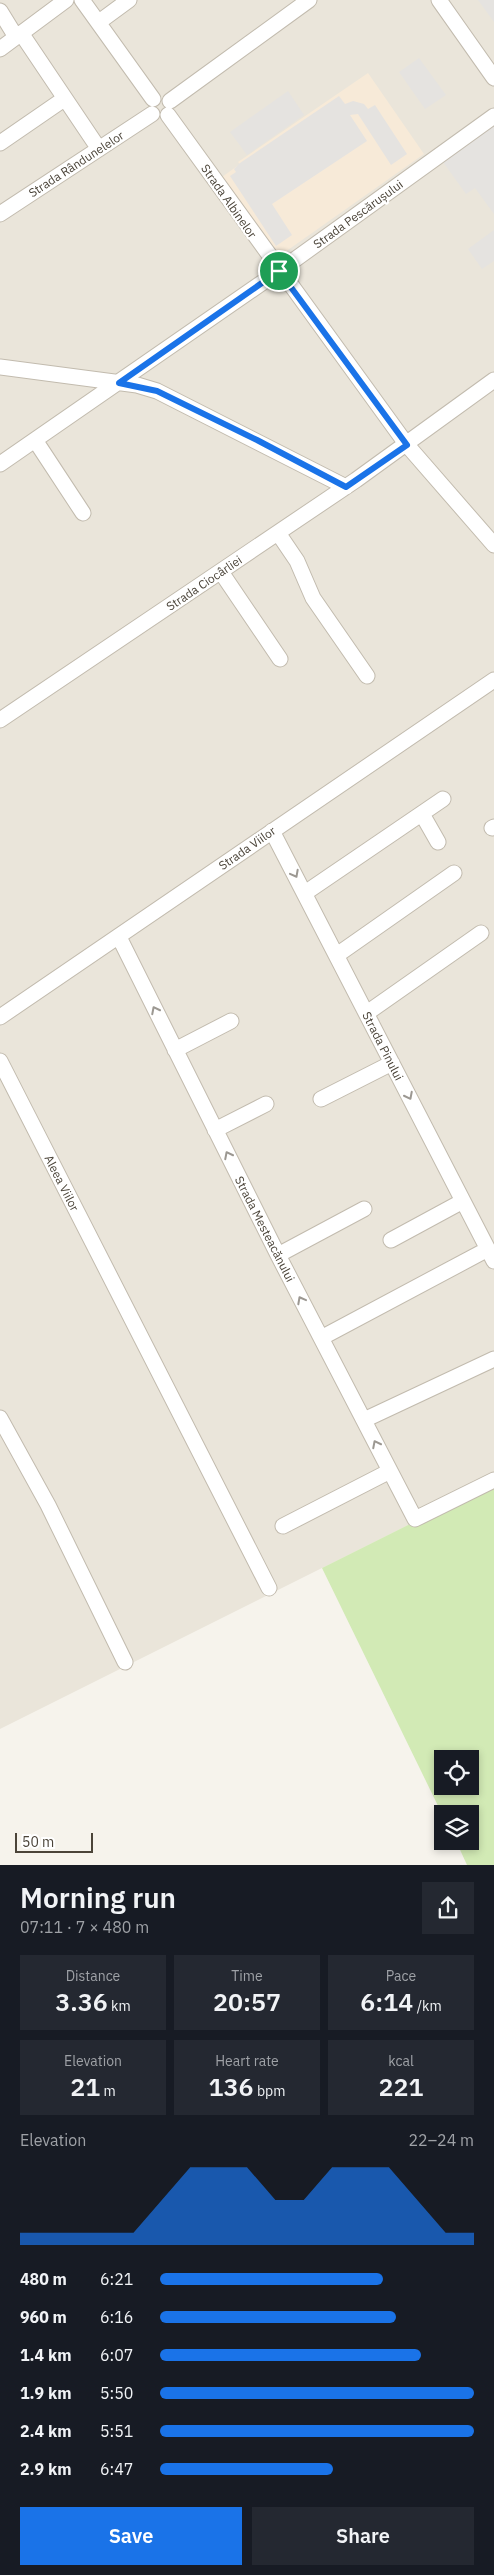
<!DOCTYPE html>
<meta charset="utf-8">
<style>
body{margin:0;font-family:"IBM Plex Sans",sans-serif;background:#242831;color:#f1f3f6;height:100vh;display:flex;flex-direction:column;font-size:19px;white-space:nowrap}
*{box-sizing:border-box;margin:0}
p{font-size:16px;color:#9ea1a6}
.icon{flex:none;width:28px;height:28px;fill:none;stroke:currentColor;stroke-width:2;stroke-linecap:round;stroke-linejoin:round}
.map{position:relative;height:1865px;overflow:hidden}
.sheet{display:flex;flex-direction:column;background:#171b24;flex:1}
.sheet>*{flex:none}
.fabs{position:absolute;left:434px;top:1750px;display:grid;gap:10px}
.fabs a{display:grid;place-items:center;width:45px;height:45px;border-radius:0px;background:#171b24;box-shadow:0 2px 8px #0003;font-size:25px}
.scale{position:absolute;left:15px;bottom:12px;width:78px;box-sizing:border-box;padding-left:5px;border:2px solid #4b4439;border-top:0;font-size:14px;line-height:18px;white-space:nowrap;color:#4b4439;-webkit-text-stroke:4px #fff;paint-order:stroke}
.pin{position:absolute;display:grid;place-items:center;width:42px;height:42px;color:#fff;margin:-21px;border:2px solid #fff;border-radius:50%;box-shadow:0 1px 5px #0007}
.round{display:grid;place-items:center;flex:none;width:52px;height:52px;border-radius:0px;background:#242831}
.headline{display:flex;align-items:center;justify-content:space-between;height:85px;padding:0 20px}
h1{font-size:28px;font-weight:600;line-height:38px}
.figures{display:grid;grid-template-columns:repeat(3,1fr);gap:8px;height:85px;padding:5px 20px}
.figures div{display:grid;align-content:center;border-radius:0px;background:#242831;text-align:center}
.figures b{font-size:25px;font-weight:600}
.figures small{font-size:14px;font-weight:400}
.figures p{font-size:14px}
.chart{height:140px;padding:10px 20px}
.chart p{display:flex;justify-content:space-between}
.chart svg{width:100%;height:90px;margin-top:5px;fill:#1a73e8;opacity:.7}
.action{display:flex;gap:10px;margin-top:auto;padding:10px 20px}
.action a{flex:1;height:58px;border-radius:0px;background:#1a73e8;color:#fff;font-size:20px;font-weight:600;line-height:58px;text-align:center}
.action a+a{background:#242831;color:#f1f3f6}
ul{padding:0 20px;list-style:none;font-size:16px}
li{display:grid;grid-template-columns:80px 60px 1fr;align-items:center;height:38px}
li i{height:12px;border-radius:6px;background:#1a73e8}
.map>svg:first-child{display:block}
.residential{fill:#eae5da}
.commercial{fill:#f7ead8}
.grass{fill:#d2eab5;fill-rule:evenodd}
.parking{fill:#e5e3e0}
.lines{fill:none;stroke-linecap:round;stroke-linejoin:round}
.minor-casing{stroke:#c2bbae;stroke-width:17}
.minor{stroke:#fff;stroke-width:15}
.oneway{stroke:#9c9892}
.route-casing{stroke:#fff;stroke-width:10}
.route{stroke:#1a73e8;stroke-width:6}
.labels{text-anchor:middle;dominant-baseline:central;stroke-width:4.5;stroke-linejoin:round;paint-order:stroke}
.street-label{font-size:12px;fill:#4b4439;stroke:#fff}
</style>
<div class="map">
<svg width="494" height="1865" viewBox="0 0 494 1865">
<rect width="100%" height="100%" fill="#f6f3ec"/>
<path class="residential" d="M0,0H494V1482L0,1729Z"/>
<path class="commercial" d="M368,73L424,154L278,257L222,177L240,164L238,162Z"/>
<path class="grass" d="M494,1482V1865H467L456,1841H470V1814H442L322,1568ZM442,1759H470V1786H442Z"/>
<path class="parking" d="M478,0H494V22Z
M419,58L446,95L425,109L399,72Z
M288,91L304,115L247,155L230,132Z
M339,96L345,104L353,101L364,104L368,109L375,105L407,154L391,165L358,114L350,115L367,141L272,204L292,235L276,246L230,176L236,172L234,169L240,163Z
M494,125V214L475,188L466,194L443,162Z
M494,230V261L482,269L468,249Z"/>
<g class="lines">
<defs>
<path id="minor" d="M82,0L153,99
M439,0L494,78
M0,11L16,37
M99,22L129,0
M21,33L99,149
M0,49L66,0
M170,101L309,0
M168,115L407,445L494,545
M0,143L64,99
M0,214L152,114
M0,367L137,385L157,391L346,487
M35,440L83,513
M0,464L279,271L494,116
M278,533L297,561L313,598L367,676
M221,572L280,659
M0,720L356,480L494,380
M422,814L438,842
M492,828L494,827
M272,831L494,1261
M305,893L443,799
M119,937L278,1255L415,1519L494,1480
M337,955L454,873
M367,1013L481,933
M0,1017L494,680
M175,1050L231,1021
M0,1061L269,1588
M321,1099L392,1063
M215,1130L266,1104
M391,1240L463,1201
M278,1255L364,1209
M321,1338L488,1249
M0,1418L48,1505L125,1662
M364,1420L494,1359
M283,1526L390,1471"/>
</defs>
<use href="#minor" class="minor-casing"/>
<use href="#minor" class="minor"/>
</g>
<defs><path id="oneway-chevron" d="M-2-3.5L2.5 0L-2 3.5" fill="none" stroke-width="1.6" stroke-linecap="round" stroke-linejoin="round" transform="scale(1.25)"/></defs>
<g class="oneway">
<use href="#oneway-chevron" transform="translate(295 874) rotate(62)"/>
<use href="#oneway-chevron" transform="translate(155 1010) rotate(-117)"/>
<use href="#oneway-chevron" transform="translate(409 1096) rotate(63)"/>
<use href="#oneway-chevron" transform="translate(228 1155) rotate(-117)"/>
<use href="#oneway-chevron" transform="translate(301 1300) rotate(-118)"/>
<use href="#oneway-chevron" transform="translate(376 1444) rotate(-117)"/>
</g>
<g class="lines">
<defs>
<path id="route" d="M279,271L407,445L346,487L257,440L157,391L119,383Z"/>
</defs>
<use href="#route" class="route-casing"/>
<use href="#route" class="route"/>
</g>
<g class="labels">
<g class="street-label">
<text transform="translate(76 164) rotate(-33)">Strada Rândunelelor</text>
<text transform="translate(229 201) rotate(55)">Strada Albinelor</text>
<text transform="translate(358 214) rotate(-36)">Strada Pescărușului</text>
<text transform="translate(204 583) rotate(-34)">Strada Ciocârliei</text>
<text transform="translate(247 848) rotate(-35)">Strada Viilor</text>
<text transform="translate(383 1046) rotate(63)">Strada Pinului</text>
<text transform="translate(62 1183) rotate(63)">Aleea Viilor</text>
<text transform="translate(265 1229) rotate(63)">Strada Mesteacănului</text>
</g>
</g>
</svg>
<div class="fabs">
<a><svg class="icon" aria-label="locate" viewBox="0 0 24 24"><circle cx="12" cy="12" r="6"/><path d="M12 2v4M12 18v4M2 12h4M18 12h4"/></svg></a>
<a><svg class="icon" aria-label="layers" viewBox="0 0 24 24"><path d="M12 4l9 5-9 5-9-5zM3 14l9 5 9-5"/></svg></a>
</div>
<div class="scale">50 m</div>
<div class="pin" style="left:279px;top:271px;background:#1e9e55"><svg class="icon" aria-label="arrive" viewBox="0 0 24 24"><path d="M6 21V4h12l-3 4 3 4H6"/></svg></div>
</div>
<section class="sheet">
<div class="headline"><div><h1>Morning run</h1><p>07:11 · 7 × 480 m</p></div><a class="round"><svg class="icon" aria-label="share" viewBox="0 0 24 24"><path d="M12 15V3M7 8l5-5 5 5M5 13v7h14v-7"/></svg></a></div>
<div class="figures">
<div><p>Distance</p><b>3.36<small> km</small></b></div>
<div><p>Time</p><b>20:57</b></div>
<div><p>Pace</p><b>6:14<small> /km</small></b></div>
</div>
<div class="figures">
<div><p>Elevation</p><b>21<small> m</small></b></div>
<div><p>Heart rate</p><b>136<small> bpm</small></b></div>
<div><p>kcal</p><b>221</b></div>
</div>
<div class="chart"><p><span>Elevation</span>22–24 m</p>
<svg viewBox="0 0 160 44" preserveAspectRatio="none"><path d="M0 44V38L10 38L20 38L30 38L40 38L50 22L60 6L70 6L80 6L90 22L100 22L110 6L120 6L130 6L140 22L150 38L160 38V44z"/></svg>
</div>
<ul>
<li><b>480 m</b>6:21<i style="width:71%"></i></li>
<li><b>960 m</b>6:16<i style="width:75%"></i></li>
<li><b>1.4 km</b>6:07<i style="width:83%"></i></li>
<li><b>1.9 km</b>5:50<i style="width:100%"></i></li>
<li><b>2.4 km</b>5:51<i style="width:100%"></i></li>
<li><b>2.9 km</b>6:47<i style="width:55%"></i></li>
</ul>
<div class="action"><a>Save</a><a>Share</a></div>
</section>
